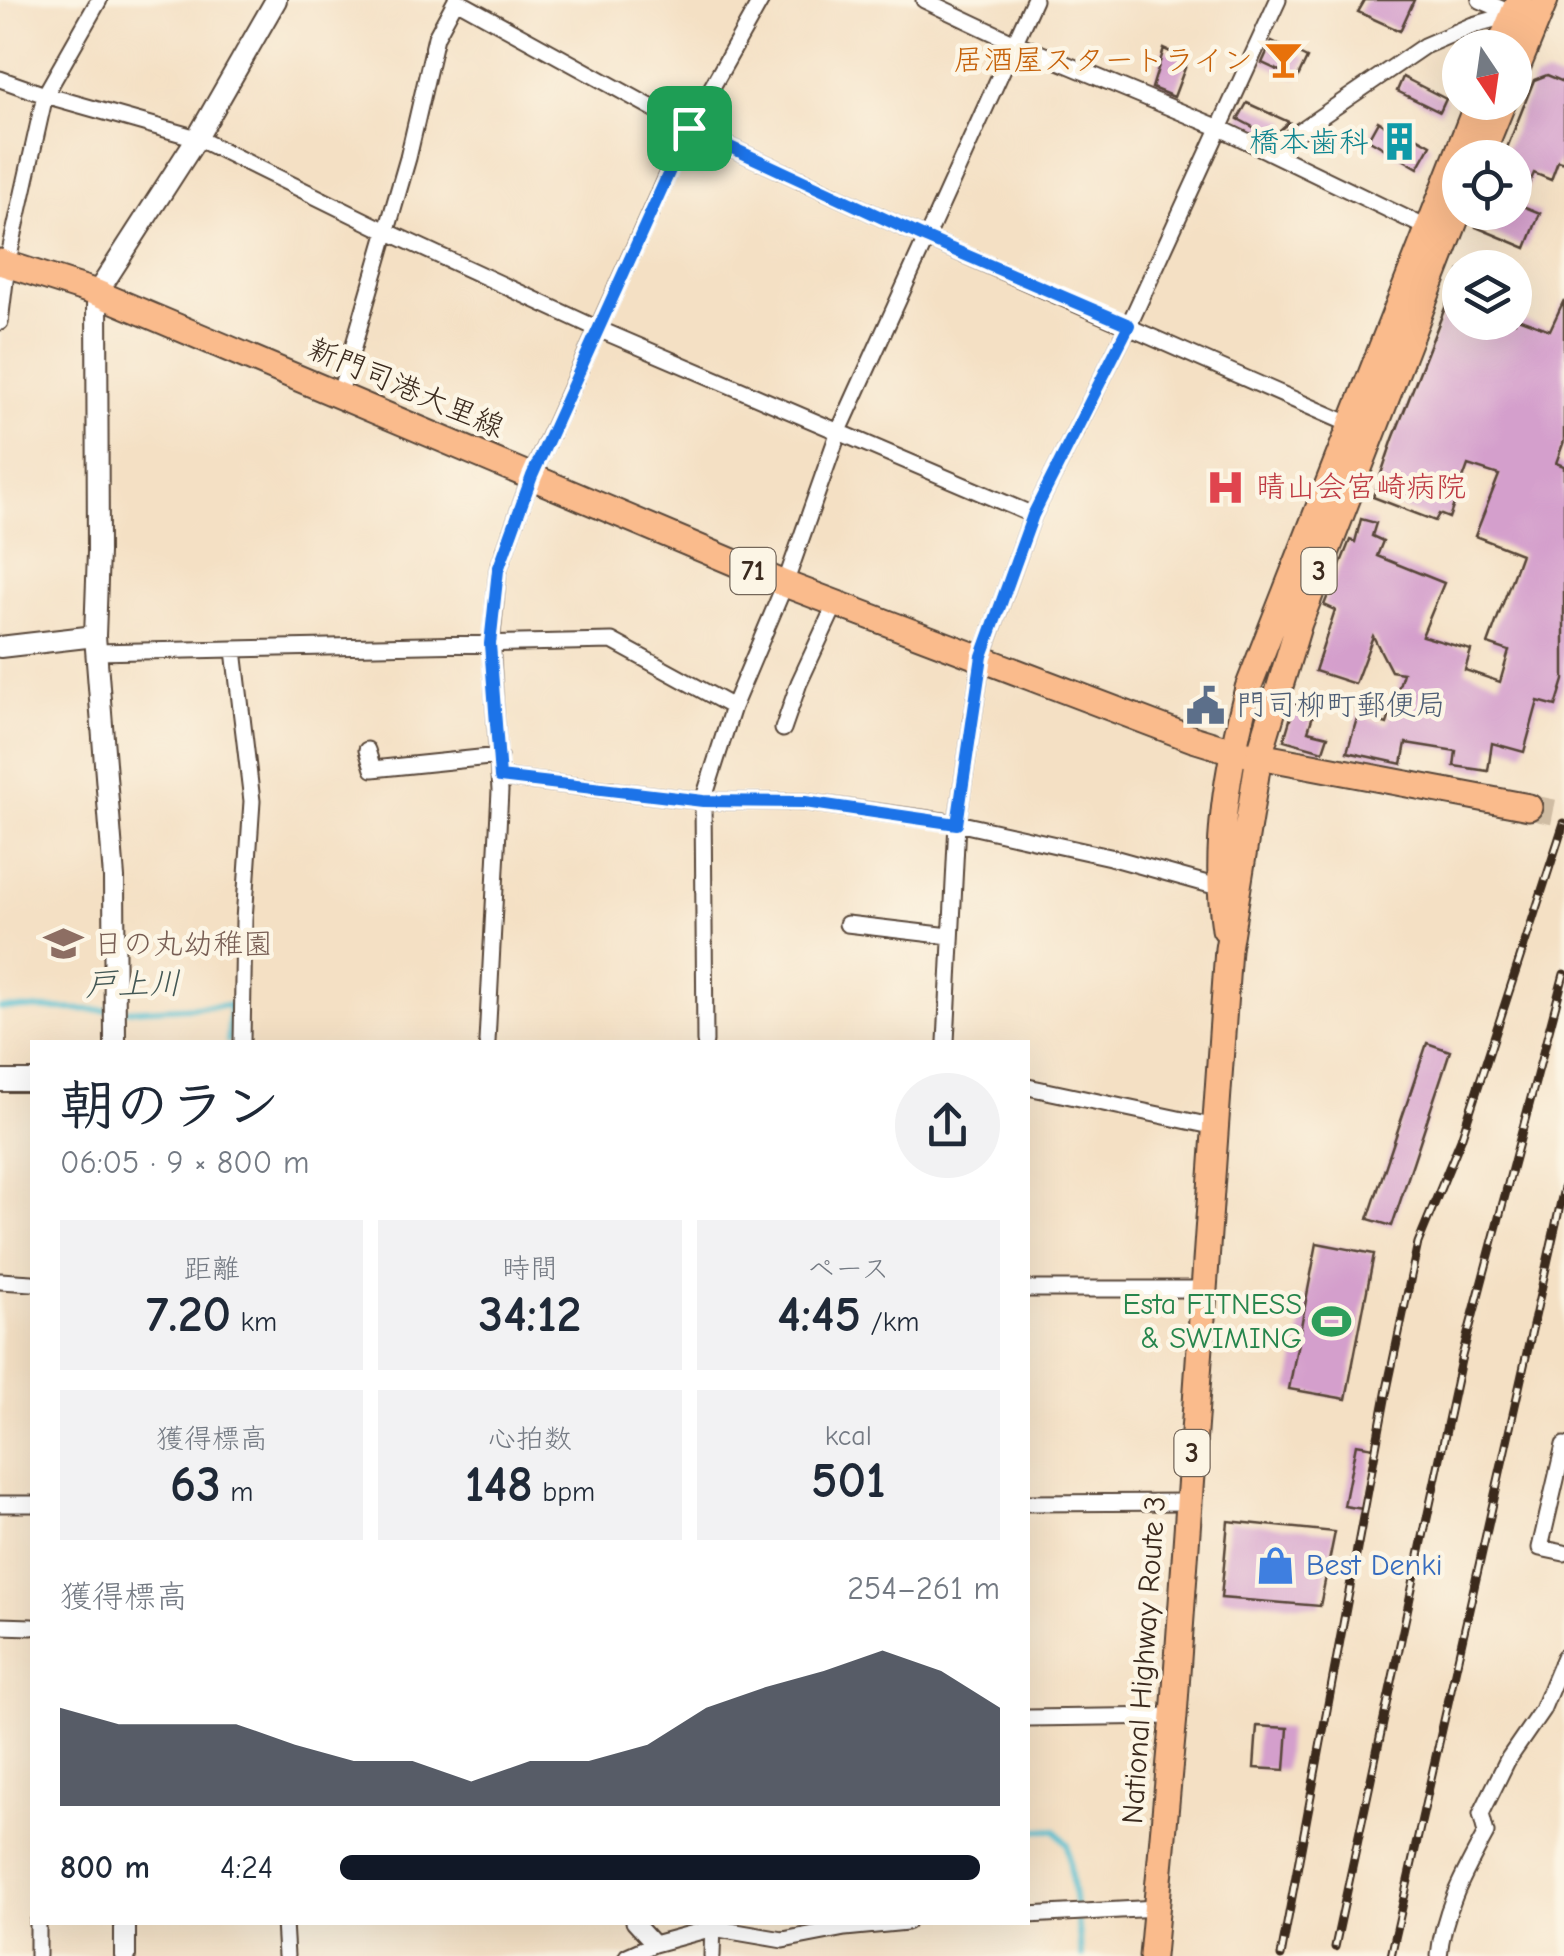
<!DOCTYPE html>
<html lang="ja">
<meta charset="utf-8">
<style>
body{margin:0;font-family:"Comic Neue","Klee One",sans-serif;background:#f2f2f3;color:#1f2937;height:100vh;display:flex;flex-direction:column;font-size:38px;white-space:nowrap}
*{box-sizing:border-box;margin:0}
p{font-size:32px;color:#747a83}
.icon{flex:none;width:55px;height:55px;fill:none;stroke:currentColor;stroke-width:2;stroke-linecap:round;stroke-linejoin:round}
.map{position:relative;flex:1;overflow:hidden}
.side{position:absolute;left:30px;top:1040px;width:1000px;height:885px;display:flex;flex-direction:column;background:#fff;border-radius:0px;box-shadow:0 10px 40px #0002}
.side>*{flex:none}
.needle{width:65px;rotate:167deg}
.controls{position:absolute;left:1442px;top:30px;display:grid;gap:20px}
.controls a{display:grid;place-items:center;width:90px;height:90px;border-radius:50%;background:#fff;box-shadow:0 10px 40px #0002;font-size:50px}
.pin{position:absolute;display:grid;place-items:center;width:85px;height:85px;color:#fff;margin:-42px;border-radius:20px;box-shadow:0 5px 15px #0006}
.round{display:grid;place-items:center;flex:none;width:105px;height:105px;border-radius:52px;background:#f2f2f3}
.overview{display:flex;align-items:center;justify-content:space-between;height:170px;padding:0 30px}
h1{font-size:55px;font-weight:800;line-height:75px}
.metrics{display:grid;grid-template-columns:repeat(3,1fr);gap:15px;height:170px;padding:10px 30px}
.metrics div{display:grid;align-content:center;border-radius:0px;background:#f2f2f3;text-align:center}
.metrics b{font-size:50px;font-weight:800}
.metrics small{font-size:28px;font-weight:400}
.metrics p{font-size:28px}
.chart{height:280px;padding:20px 30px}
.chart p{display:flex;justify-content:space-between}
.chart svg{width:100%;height:180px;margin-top:10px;fill:#111827;opacity:.7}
ul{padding:0 30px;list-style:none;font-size:32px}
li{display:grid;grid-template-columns:160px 120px 1fr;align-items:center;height:75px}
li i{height:25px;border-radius:12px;background:#111827}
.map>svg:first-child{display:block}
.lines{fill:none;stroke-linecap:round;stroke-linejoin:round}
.stream{stroke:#57c1d3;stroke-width:5}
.building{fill:#d49fcc}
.primary-tunnel{stroke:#cfbca3;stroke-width:25;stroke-dasharray:25 12;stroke-linecap:butt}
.minor-casing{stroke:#574537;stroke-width:19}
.tertiary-casing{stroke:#574537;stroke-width:24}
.primary-casing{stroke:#574537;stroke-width:29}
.trunk-casing{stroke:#574537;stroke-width:29}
.minor{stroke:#fff;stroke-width:15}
.tertiary{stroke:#fff;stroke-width:20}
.primary{stroke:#fabb8c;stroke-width:25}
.trunk{stroke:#fabb8c;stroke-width:25}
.rail-casing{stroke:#3b2a1e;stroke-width:9}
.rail{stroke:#fcf5e5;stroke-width:5;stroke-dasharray:15;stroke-linecap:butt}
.route-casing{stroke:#fff;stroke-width:20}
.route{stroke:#1a73e8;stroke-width:12}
.labels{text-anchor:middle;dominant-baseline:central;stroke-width:9;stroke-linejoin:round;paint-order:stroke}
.shield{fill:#fcf5e5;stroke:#75675a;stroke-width:2.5}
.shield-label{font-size:28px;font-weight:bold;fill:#3b2a1e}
.food-label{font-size:30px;fill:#c56008;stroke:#fcf5e5;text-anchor:end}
.culture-label{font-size:30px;fill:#0d838f;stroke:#fcf5e5;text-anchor:end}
.street-label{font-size:30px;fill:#3b2a1e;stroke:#fcf5e5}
.health-label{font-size:30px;fill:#be3a42;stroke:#fcf5e5;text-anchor:start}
.service-label{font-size:30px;fill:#4e5e75;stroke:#fcf5e5;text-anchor:start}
.education-label{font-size:30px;fill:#785e54;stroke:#fcf5e5;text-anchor:start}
.leisure-label{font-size:30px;fill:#27864d;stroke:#fcf5e5;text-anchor:end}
.shop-label{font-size:30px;fill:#366cbe;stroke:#fcf5e5;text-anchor:start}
.water-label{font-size:32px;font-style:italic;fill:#435754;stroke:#fcf5e5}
</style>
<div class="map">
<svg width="1564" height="1956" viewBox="0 0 1564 1956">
<rect width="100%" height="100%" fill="#fcf5e5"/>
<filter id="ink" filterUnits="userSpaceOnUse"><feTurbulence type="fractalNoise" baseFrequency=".01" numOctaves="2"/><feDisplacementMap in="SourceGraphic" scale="20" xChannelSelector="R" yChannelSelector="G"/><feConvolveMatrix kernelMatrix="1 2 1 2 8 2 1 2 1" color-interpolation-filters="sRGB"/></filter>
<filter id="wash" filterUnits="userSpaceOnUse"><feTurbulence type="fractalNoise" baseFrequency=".0048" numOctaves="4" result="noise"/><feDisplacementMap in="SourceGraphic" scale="40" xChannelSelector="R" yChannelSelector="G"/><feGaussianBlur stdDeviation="2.25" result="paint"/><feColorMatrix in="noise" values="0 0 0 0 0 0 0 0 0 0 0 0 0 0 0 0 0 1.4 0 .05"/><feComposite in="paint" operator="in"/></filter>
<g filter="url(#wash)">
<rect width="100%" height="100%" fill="#f4e0c4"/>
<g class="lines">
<path class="stream" d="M0,1008L107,1010
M118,1011L230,1005L228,1042
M1028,1831L1055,1830L1067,1844L1082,1956"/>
</g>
<g id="blocks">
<path class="building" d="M1365,0H1414L1400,31L1358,12Z
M1272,41L1307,58L1297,79L1262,63Z
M1164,49L1188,60L1174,97L1152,88Z
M1547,75L1564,82V163L1558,161L1551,180L1534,173L1520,205L1540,213L1526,248L1476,227L1482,212H1515V158H1503L1534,80Z
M1403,77L1446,99L1440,112L1397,91Z
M1247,103L1289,122L1272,137L1238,119Z
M1378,121L1385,125L1388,121L1431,145L1418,168L1368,139Z
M1460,270V322H1515V317L1550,330L1564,300V441L1556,463L1564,466V680L1556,706L1538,701L1524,752L1492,743L1488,771L1454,766L1456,751L1406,743L1402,764L1347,752L1358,715L1387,724L1403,673L1391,671L1373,636L1355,684L1315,671L1335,610L1324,605L1350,540L1355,542L1361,519L1376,523L1372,536L1383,541L1377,556L1444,583L1422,636L1471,650L1465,670L1500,682L1509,651L1488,644L1521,554L1475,536L1499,475L1468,465L1449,518L1439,514L1435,521L1373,497L1393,439Z
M1295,703L1315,709L1308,731L1328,736L1323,751L1284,740Z
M1427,1043L1450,1051L1392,1226L1368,1219Z
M1317,1243L1374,1254L1346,1399L1289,1389Z
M1356,1444L1374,1447L1363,1509L1344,1506Z
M1228,1521L1335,1532L1320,1606L1221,1598Z
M1257,1726L1288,1728L1285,1770L1254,1768Z"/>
</g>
</g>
<g filter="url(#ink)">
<use href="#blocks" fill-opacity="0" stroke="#574537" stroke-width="2.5"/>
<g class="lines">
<path class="primary-tunnel" d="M1529,807L1564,814"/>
<defs>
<path id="minor" d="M456,0L689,128L926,238L1354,426
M924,0L1013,42L1222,129L1435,232
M1480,0L1513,14
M0,79L45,95L197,138L386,231L596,328L1033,515
M1269,152L1424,46L1473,25L1513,14
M0,322L7,265L45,95L99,0
M339,396L408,158L436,37L456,0
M234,650L252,801L244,920L242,1042
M96,652L612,641L733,707
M783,729L799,683L836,603
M367,750L373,769L499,756
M499,777L703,801L805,802L957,823L1110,857L1218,887
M847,924L950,936
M487,1042L500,791L491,644L498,570L532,475L685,135L761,0
M705,1042L703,801L733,707L785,584L839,431L1034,0
M946,1042L957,823L982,657L1033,515L1129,325L1278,0
M1028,1087L1216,1127
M0,1281L32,1283
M1028,1289H1205
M1564,1445L1540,1548L1564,1553
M1028,1503L1188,1502
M0,1504H32
M0,1626L32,1627
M1028,1718L1174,1716
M1028,1915L1157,1908
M284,1922L286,1956
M634,1922L654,1944
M38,1956V1922
M627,1956L654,1944L713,1928L783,1940L845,1928L907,1922
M712,1956L713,1922
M1439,1956C1443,1910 1465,1872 1486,1833L1481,1814L1507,1761L1542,1710L1564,1657"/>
<path id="tertiary" d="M0,647L95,636
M115,1042L114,878L95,636L98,552L97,293L197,138L276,0
M0,1081H32
M125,1922V1956"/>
<path id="primary" d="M0,262L97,293L785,584L1193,739L1232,751L1529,807"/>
<path id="trunk" d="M1499,48L1519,0
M1515,73L1545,0
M1480,158L1503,102
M1225,929C1213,848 1228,766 1248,688L1478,102
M1152,1956L1174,1716L1228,949L1259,756L1299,623L1460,208"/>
</defs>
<use href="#minor" class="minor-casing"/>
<use href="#tertiary" class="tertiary-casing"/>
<use href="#primary" class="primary-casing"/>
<use href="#trunk" class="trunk-casing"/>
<use href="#minor" class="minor"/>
<use href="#tertiary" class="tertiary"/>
<use href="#primary" class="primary"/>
<use href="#trunk" class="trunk"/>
<defs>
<path id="rail" d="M1335,1947L1461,1360L1564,974
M1281,1956L1386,1394L1418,1243L1461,1139L1564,823
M1391,1956L1564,1188"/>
</defs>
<use href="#rail" class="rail-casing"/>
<use href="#rail" class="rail"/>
</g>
</g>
<g class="lines" filter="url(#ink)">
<defs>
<path id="route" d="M689,128L926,238L1129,325L1033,515L982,656L957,824L805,802L703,801L500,777L490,644L498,570L532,476Z"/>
</defs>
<use href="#route" class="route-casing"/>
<use href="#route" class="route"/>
</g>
<defs>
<symbol id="bar-bare" viewBox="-9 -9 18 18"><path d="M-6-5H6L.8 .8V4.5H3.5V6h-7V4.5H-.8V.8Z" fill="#e8710a" stroke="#fcf5e5" stroke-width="2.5" paint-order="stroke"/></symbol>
<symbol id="building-bare" viewBox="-9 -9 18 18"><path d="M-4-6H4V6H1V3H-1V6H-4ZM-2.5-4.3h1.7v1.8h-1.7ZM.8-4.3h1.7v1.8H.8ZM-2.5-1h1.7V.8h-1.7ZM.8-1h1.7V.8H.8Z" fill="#0f9aa8" stroke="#fcf5e5" stroke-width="2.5" paint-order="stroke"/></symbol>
<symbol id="hospital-bare" viewBox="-9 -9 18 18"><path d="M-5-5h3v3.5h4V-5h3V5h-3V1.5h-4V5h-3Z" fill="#e0444e" stroke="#fcf5e5" stroke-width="2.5" paint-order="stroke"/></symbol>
<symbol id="civic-bare" viewBox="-9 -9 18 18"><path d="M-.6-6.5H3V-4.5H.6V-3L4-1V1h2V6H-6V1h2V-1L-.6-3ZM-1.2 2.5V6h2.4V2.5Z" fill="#5c6f8a" stroke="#fcf5e5" stroke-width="2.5" paint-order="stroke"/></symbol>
<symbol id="school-bare" viewBox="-9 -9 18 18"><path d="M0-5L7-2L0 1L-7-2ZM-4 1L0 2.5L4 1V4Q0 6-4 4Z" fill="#8d6e63" stroke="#fcf5e5" stroke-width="2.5" paint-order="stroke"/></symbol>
<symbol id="stadium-bare" viewBox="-9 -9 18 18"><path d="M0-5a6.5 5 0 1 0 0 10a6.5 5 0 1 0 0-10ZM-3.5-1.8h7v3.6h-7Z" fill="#2e9e5b" stroke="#fcf5e5" stroke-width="2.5" paint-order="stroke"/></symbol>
<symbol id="shop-bare" viewBox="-9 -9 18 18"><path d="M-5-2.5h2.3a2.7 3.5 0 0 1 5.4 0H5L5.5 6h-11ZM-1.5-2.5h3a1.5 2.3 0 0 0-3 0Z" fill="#3f7fe0" stroke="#fcf5e5" stroke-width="2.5" paint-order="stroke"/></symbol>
</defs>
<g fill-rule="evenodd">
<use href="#bar-bare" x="1256" y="32" width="55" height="55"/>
<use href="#building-bare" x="1372" y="114" width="55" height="55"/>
<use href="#hospital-bare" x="1198" y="460" width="55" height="55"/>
<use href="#civic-bare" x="1178" y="678" width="55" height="55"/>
<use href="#school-bare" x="36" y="916" width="55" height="55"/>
<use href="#stadium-bare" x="1304" y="1294" width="55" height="55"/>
<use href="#shop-bare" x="1248" y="1538" width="55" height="55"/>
</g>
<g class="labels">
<g class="shield">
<rect x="730.5" y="548" width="45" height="46" rx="8"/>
<rect x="1301.5" y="548" width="35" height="46" rx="8"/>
<rect x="1174.5" y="1430" width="35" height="46" rx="8"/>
</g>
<g class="shield-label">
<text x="753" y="571">71</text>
<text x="1319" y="571">3</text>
<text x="1192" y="1453">3</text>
</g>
<g class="food-label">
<text x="1253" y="60">居酒屋スタートライン</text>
</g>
<g class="culture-label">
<text x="1369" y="142">橋本歯科</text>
</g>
<g class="street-label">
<text transform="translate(406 388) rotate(23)">新門司港大里線</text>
<text transform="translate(1144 1660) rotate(-86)">National Highway Route 3</text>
</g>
<g class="health-label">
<text x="1256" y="487">晴山会宮崎病院</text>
</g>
<g class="service-label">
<text x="1236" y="705">門司柳町郵便局</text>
</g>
<g class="education-label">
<text x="93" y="944">日の丸幼稚園</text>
</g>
<g class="leisure-label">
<text x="1302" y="1304">Esta FITNESS<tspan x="1302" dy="34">&amp; SWIMING</tspan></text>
</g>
<g class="shop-label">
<text x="1306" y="1565">Best Denki</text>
</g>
<g class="water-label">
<text transform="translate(133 984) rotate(-1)">戸上川</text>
</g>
</g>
</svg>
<div class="controls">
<a><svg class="needle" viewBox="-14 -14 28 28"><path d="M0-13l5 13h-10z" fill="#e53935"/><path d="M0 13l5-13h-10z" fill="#747a83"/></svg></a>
<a><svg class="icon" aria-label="locate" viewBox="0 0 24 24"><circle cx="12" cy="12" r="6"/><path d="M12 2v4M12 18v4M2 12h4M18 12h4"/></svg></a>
<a><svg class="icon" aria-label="layers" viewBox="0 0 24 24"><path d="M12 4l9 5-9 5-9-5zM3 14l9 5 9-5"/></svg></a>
</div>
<div class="pin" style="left:689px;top:128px;background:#1e9e55"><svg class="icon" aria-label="arrive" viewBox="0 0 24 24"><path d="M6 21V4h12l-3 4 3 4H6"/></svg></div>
<section class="side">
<div class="overview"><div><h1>朝のラン</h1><p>06:05 · 9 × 800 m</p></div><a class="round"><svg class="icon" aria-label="share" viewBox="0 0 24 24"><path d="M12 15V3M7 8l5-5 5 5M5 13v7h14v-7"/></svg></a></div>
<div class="metrics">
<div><p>距離</p><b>7.20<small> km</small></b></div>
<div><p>時間</p><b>34:12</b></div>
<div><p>ペース</p><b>4:45<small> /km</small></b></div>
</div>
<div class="metrics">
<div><p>獲得標高</p><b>63<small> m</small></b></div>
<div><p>心拍数</p><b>148<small> bpm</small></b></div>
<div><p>kcal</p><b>501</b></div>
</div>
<div class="chart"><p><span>獲得標高</span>254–261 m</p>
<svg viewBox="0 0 160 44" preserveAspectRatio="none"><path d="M0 44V20L10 24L20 24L30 24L40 29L50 33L60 33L70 38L80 33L90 33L100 29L110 20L120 15L130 11L140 6L150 11L160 20V44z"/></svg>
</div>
<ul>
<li><b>800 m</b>4:24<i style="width:97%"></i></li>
</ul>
</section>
</div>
